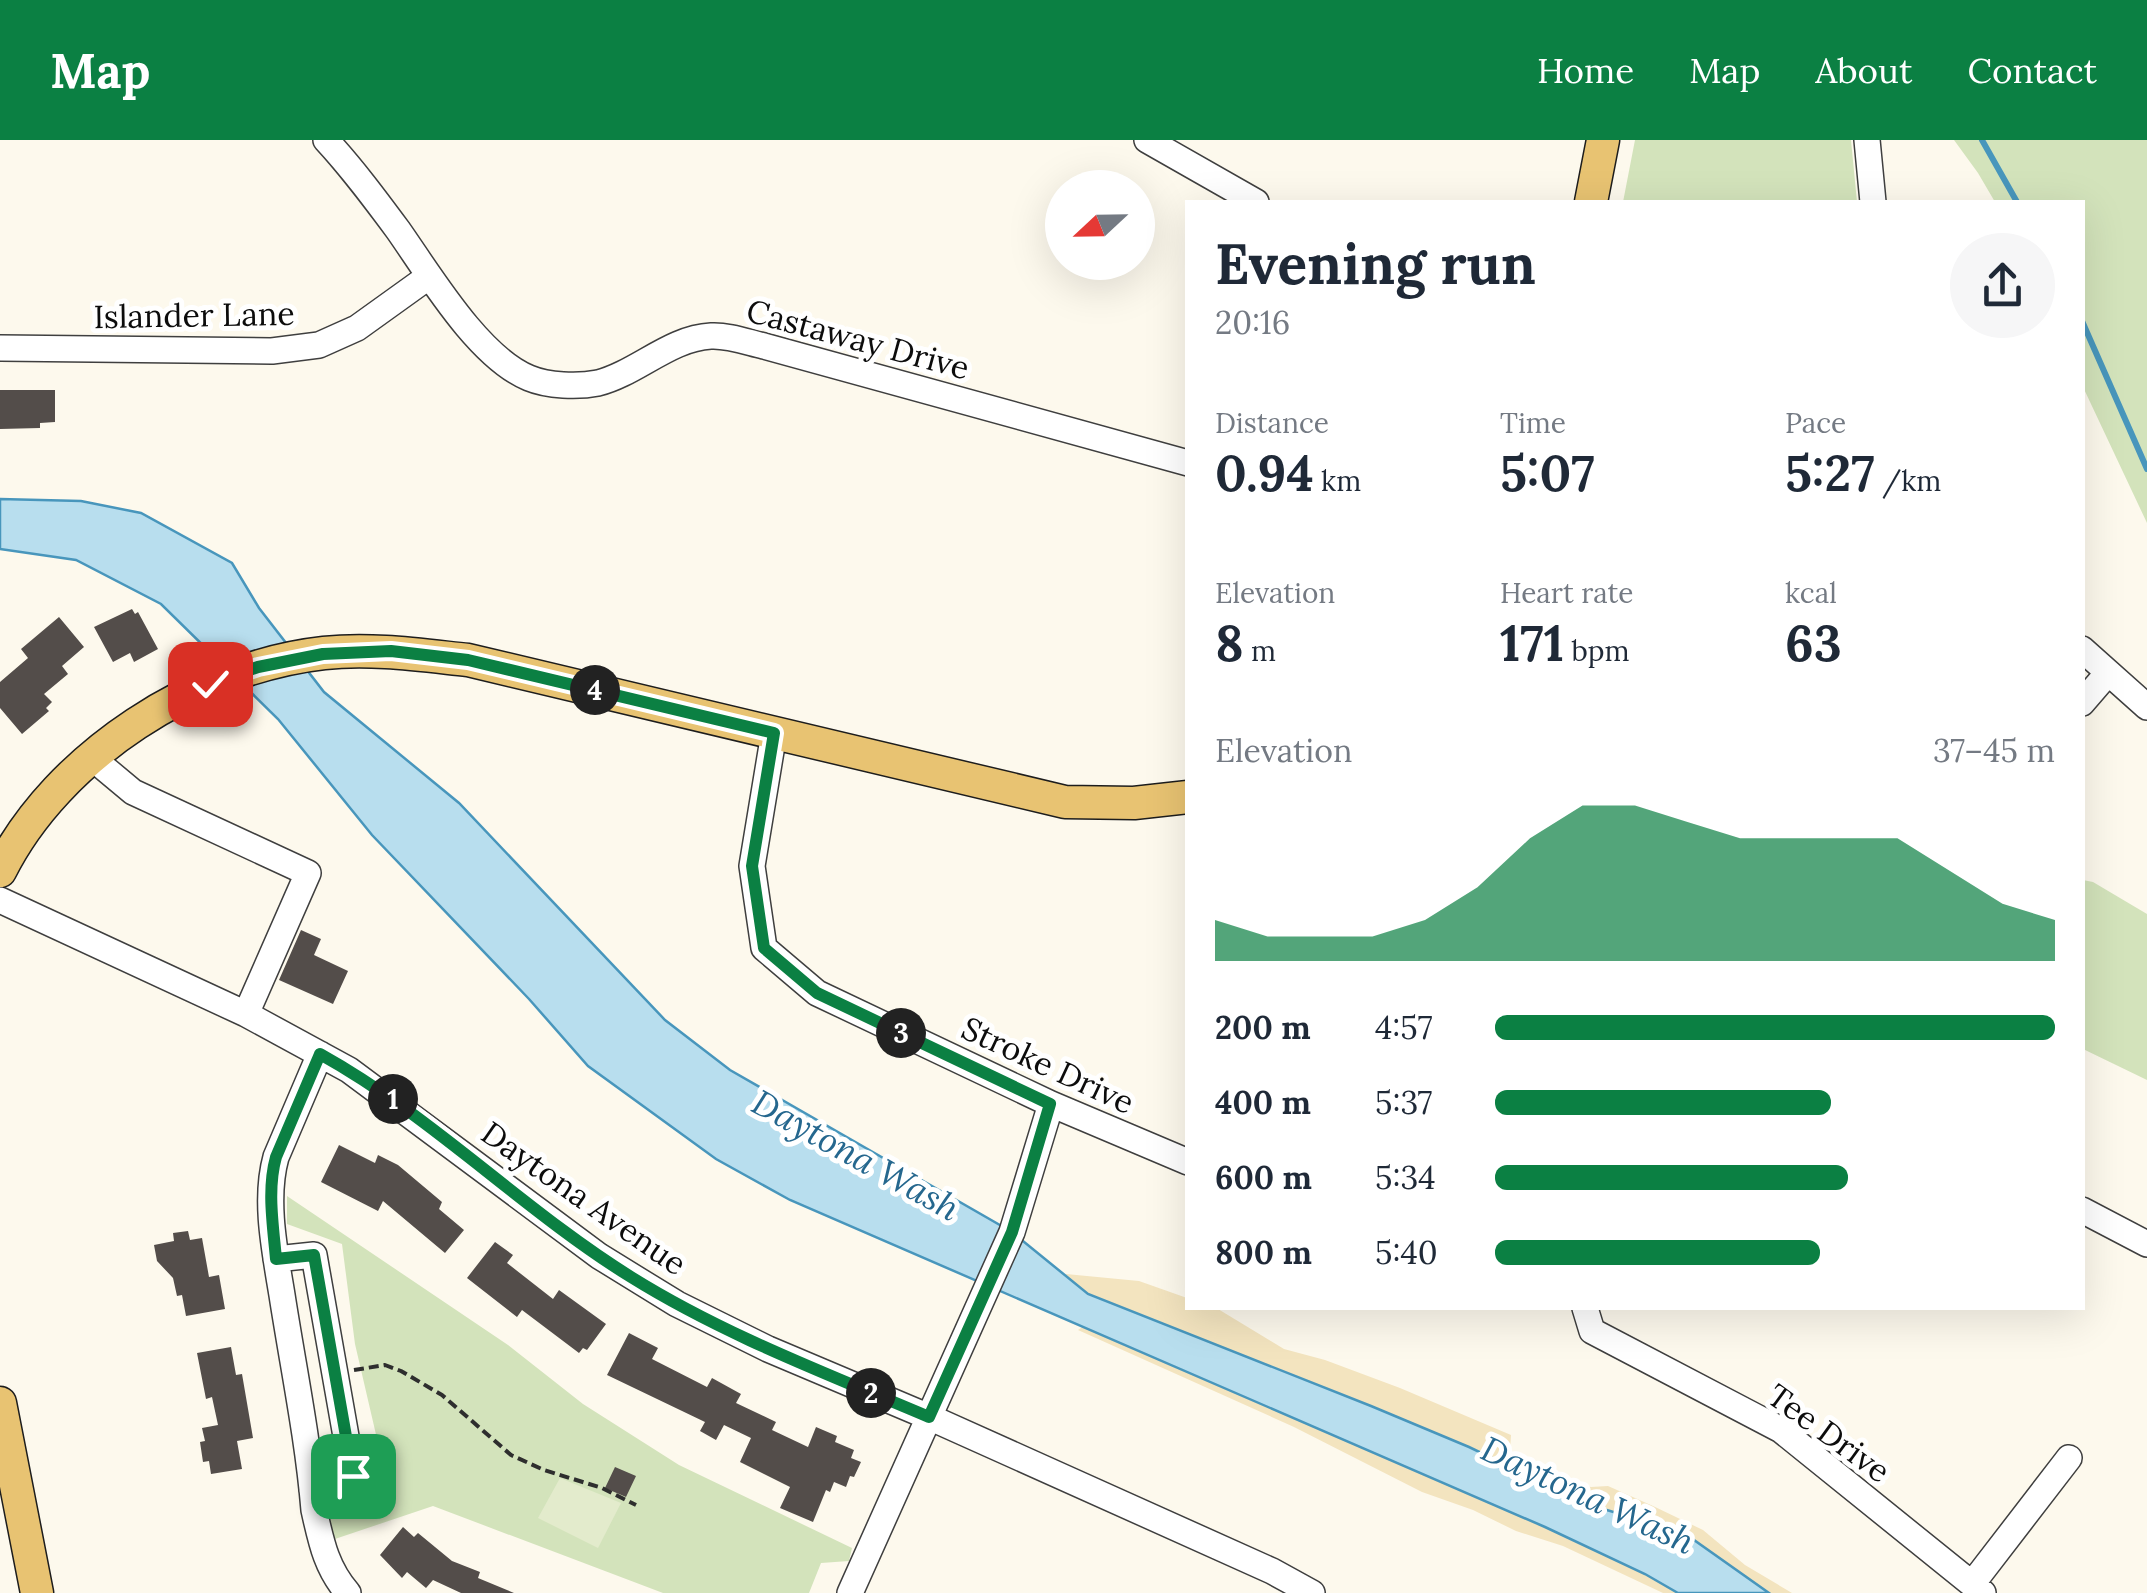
<!DOCTYPE html>
<meta charset="utf-8">
<style>
body{margin:0;font-family:Lora,serif;background:#f6f6f7;color:#1f2937;height:100vh;display:flex;flex-direction:column;font-size:38px;white-space:nowrap}
*{box-sizing:border-box;margin:0}
p{font-size:32px;color:#747a83}
.icon{flex:none;width:55px;height:55px;fill:none;stroke:currentColor;stroke-width:2;stroke-linecap:round;stroke-linejoin:round}
.map{position:relative;flex:1;overflow:hidden}
.sheet{position:absolute;left:1185px;top:60px;width:900px;height:1110px;display:flex;flex-direction:column;background:#fff;border-radius:0px;box-shadow:0 10px 40px #0002}
.sheet>*{flex:none}
.needle{width:65px;rotate:248deg}
.buttons{position:absolute;left:1045px;top:30px;display:grid;gap:20px}
.buttons a{display:grid;place-items:center;width:110px;height:110px;border-radius:50%;background:#fff;box-shadow:0 10px 40px #0002;font-size:50px}
.pin{position:absolute;display:grid;place-items:center;width:85px;height:85px;color:#fff;margin:-42px;border-radius:20px;box-shadow:0 5px 15px #0006}
.km{position:absolute;width:50px;height:50px;margin:-25px;border-radius:50%;background:#222;color:#fff;font-size:28px;line-height:50px;text-align:center}
.round{display:grid;place-items:center;flex:none;width:105px;height:105px;border-radius:52px;background:#f6f6f7}
.summary{display:flex;align-items:center;justify-content:space-between;height:170px;padding:0 30px}
h1{font-size:55px;font-weight:800;line-height:75px}
.stats{display:grid;grid-template-columns:repeat(3,1fr);gap:15px;height:170px;padding:10px 30px}
.stats div{display:grid;align-content:center}
.stats b{font-size:50px;font-weight:800}
.stats small{font-size:28px;font-weight:400}
.stats p{font-size:28px}
.chart{height:280px;padding:20px 30px}
.chart p{display:flex;justify-content:space-between}
.chart svg{width:100%;height:180px;margin-top:10px;fill:#0b8043;opacity:.7}
ul{padding:0 30px;list-style:none;font-size:32px}
li{display:grid;grid-template-columns:160px 120px 1fr;align-items:center;height:75px}
li i{height:25px;border-radius:12px;background:#0b8043}
header{display:flex;align-items:center;gap:60px;box-sizing:border-box;height:140px;padding:0 50px;background:#0b8043;color:#fff}
header strong{font-size:48px}
nav{display:flex;gap:55px;margin-inline-start:auto;font-size:35px}
.map>svg:first-child{display:block}
.green{fill:#d3e3bb}
.sand{fill:#f3e4bf}
.pitch{fill:#e3ebcc}
.water{fill:#b8deee;stroke:#4896bc;stroke-width:2.5}
.lines{fill:none;stroke-linecap:round;stroke-linejoin:round}
.stream{stroke:#4896bc;stroke-width:6}
.building{fill:#534d4a}
.minor-casing{stroke:#3f3f3f;stroke-width:28}
.major-casing{stroke:#1d1d1d;stroke-width:35}
.path{stroke:#2e2e2e;stroke-width:4;stroke-dasharray:10 5;stroke-linecap:butt}
.minor{stroke:#fff;stroke-width:25}
.major{stroke:#e8c372;stroke-width:32}
.route-casing{stroke:#fff;stroke-width:20}
.route{stroke:#0b8043;stroke-width:12}
.labels{text-anchor:middle;dominant-baseline:central;stroke-width:10;stroke-linejoin:round;paint-order:stroke}
.street-label{font-size:32px;fill:#0c0c0c;stroke:#fff}
.water-label{font-size:35px;font-style:italic;fill:#25678e;stroke:#fff}
</style>
<header>
<strong>Map</strong>
<nav><a>Home</a><a>Map</a><a>About</a><a>Contact</a></nav>
</header>
<div class="map">
<svg width="2147" height="1453" viewBox="0 0 2147 1453">
<rect width="100%" height="100%" fill="#fdf9ed"/>
<path class="green" d="M1635,0H1851L1857,62H1623Z
M1954,0H2147V383L2083,247L2082,62H1995L1978,33Z
M2083,740L2093,742L2147,774V940L2083,909Z
M287,1056L508,1205L583,1264L679,1325L852,1408L849,1421L821,1423L809,1453H663L433,1366L329,1401C325,1347 345,1359 387,1342L355,1204L342,1104L287,1084Z"/>
<path class="sand" d="M1066,1134L1139,1141L1187,1158L1188,1168L1218,1169L1284,1209L1325,1220L1400,1248L1511,1295L1509,1326L1534,1338L1547,1337L1591,1347L1608,1346L1653,1366L1703,1390L1745,1425L1792,1453H1663L1563,1406L1516,1391L1473,1370L1422,1352L1294,1287L1078,1190L1094,1179L1057,1154Z"/>
<path class="pitch" d="M560,1338L621,1363L598,1408L538,1378Z"/>
<path class="water" d="M0,359L81,361L141,373L232,423L259,468L324,552L459,663L665,880L730,930L1012,1092L1088,1154L1371,1266L1469,1307L1590,1365L1684,1393L1769,1453H1678L1645,1434L1545,1387L790,1060L716,1019L588,926L529,859L372,695L278,579L161,464L76,420L0,409Z"/>
<g class="lines">
<path class="stream" d="M1982,0L2017,62
M2082,181L2147,329"/>
</g>
<path class="building" d="M0,250H55V282L40,283V288L0,289Z
M132,469L135,474L138,472L158,509L134,522L130,513L113,522L94,487Z
M59,477L84,507L62,526L68,534L44,554L52,562L46,568L49,571L22,594L0,568V542L28,518L21,509Z
M301,790L321,799L314,815L348,831L333,864L279,840Z
M339,1005L375,1023L378,1015L398,1025L442,1062L439,1069L464,1090L445,1113L383,1061L378,1071L321,1042Z
M188,1091L190,1100L202,1098L209,1137L219,1135L225,1169L186,1176L182,1155L177,1156L173,1138L157,1121L154,1105L174,1101L173,1093Z
M495,1102L513,1115L507,1123L553,1159L559,1150L606,1184L587,1210L583,1208L579,1213L522,1170L517,1177L467,1138Z
M629,1193L658,1208L652,1219L707,1247L712,1238L741,1254L736,1263L776,1282L772,1290L808,1307L816,1287L837,1296L835,1302L854,1310L851,1318L861,1322L854,1337L850,1336L846,1347L834,1342L830,1352L826,1350L813,1382L780,1368L790,1347L740,1322L751,1298L724,1285L716,1300L700,1291L705,1282L607,1235Z
M231,1207L236,1235L242,1234L253,1298L237,1301L242,1329L211,1334L209,1321L203,1322L200,1302L205,1301L202,1288L218,1285L212,1257L206,1259L197,1213Z
M615,1327L636,1336L626,1357L605,1348Z
M403,1387L414,1397L418,1393L452,1421L480,1432L478,1438L514,1453H461L433,1440L426,1448L407,1432L402,1438L380,1415Z"/>
<g class="lines">
<defs>
<path id="minor" d="M326,0C352,28 375,59 398,90C429,134 478,217 529,238C548,246 578,247 598,243C637,233 670,198 711,196C728,195 747,202 764,206L1188,323
M1147,0L1256,62
M1867,0L1873,62
M0,208L272,211L319,205L357,188L428,137
M2082,509L2147,567
M2082,563L2107,534
M774,593L752,726L764,808L817,853L1051,964L1188,1022
M91,617L133,652L308,733L246,874
M0,760L246,874L349,930L599,1116L677,1164L768,1209L929,1277L1272,1431L1312,1453
M320,914L276,1017C264,1060 275,1112 282,1155C293,1226 308,1298 314,1370C321,1401 326,1428 348,1453
M2082,1070L2147,1104
M276,1119L314,1115L353,1336L312,1350
M1585,1168L1592,1191L1781,1290L1983,1453
M1972,1444L2069,1318
M850,1453L1012,1092L1051,964"/>
<path id="major" d="M1591,62L1603,0
M0,731C58,615 197,527 324,513C372,508 420,515 468,520L1065,662L1134,663L1188,657
M0,1263L37,1453"/>
</defs>
<use href="#minor" class="minor-casing"/>
<use href="#major" class="major-casing"/>
<path class="path" d="M354,1230L385,1225L401,1231L442,1255L511,1315L544,1330L602,1348L636,1365"/>
<use href="#minor" class="minor"/>
<use href="#major" class="major"/>
</g>
<g class="lines">
<defs>
<path id="route" d="M210,544L258,527L323,514L391,511L468,520L774,593L752,726L764,808L817,853L1050,964L1012,1092L929,1277C828,1234 724,1195 631,1137C523,1070 432,976 320,914L276,1017C267,1049 273,1085 276,1119L314,1115L353,1336"/>
</defs>
<use href="#route" class="route-casing"/>
<use href="#route" class="route"/>
</g>
<g class="labels">
<g class="street-label">
<text transform="translate(194 175) rotate(-1)">Islander Lane</text>
<text transform="translate(858 199) rotate(15)">Castaway Drive</text>
<text transform="translate(1048 925) rotate(25)">Stroke Drive</text>
<text transform="translate(584 1058) rotate(35)">Daytona Avenue</text>
<text transform="translate(1829 1293) rotate(36)">Tee Drive</text>
</g>
<g class="water-label">
<text transform="translate(856 1015) rotate(29)">Daytona Wash</text>
<text transform="translate(1588 1355) rotate(25)">Daytona Wash</text>
</g>
</g>
</svg>
<div class="buttons">
<a><svg class="needle" viewBox="-14 -14 28 28"><path d="M0-13l5 13h-10z" fill="#e53935"/><path d="M0 13l5-13h-10z" fill="#747a83"/></svg></a>
</div>
<div class="pin" style="left:353px;top:1336px;background:#1e9e55"><svg class="icon" aria-label="arrive" viewBox="0 0 24 24"><path d="M6 21V4h12l-3 4 3 4H6"/></svg></div>
<div class="pin" style="left:210px;top:544px;background:#d93025"><svg class="icon" aria-label="check" viewBox="0 0 24 24"><path d="M5 12l5 5 9-10"/></svg></div>
<b class="km" style="left:393px;top:959px">1</b>
<b class="km" style="left:871px;top:1253px">2</b>
<b class="km" style="left:901px;top:893px">3</b>
<b class="km" style="left:595px;top:550px">4</b>
<section class="sheet">
<div class="summary"><div><h1>Evening run</h1><p>20:16</p></div><a class="round"><svg class="icon" aria-label="share" viewBox="0 0 24 24"><path d="M12 15V3M7 8l5-5 5 5M5 13v7h14v-7"/></svg></a></div>
<div class="stats">
<div><p>Distance</p><b>0.94<small> km</small></b></div>
<div><p>Time</p><b>5:07</b></div>
<div><p>Pace</p><b>5:27<small> /km</small></b></div>
</div>
<div class="stats">
<div><p>Elevation</p><b>8<small> m</small></b></div>
<div><p>Heart rate</p><b>171<small> bpm</small></b></div>
<div><p>kcal</p><b>63</b></div>
</div>
<div class="chart"><p><span>Elevation</span>37–45 m</p>
<svg viewBox="0 0 160 44" preserveAspectRatio="none"><path d="M0 44V34L10 38L20 38L30 38L40 34L50 26L60 14L70 6L80 6L90 10L100 14L110 14L120 14L130 14L140 22L150 30L160 34V44z"/></svg>
</div>
<ul>
<li><b>200 m</b>4:57<i style="width:100%"></i></li>
<li><b>400 m</b>5:37<i style="width:60%"></i></li>
<li><b>600 m</b>5:34<i style="width:63%"></i></li>
<li><b>800 m</b>5:40<i style="width:58%"></i></li>
</ul>
</section>
</div>
